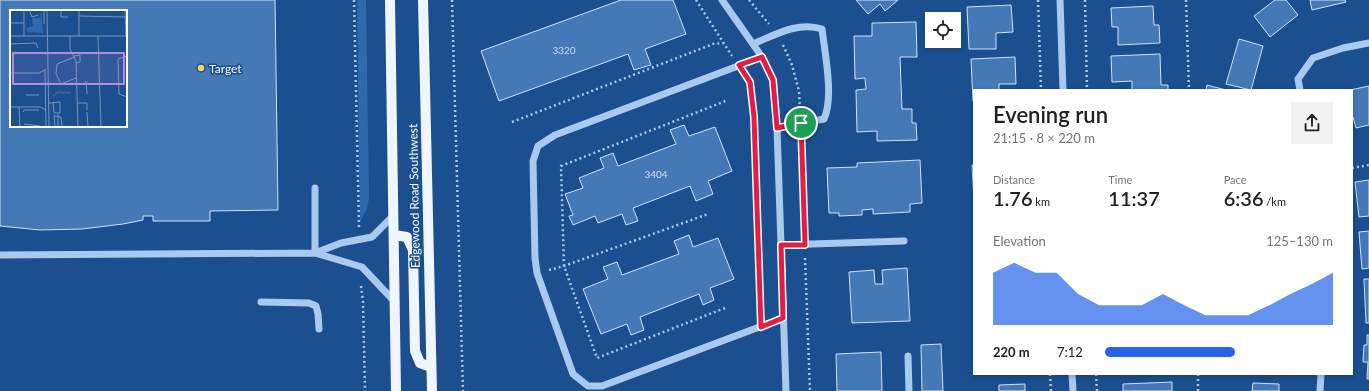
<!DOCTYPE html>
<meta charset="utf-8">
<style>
body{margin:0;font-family:Lato,sans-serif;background:#f2f2f2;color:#202124;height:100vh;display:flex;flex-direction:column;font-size:15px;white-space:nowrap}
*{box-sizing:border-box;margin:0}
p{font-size:13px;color:#757577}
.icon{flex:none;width:22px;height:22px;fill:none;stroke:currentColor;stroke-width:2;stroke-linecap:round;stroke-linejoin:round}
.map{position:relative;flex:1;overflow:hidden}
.details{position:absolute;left:973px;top:89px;width:380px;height:286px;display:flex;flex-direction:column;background:#fff;border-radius:0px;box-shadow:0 2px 6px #0003}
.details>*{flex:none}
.buttons{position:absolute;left:925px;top:12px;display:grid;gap:8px}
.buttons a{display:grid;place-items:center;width:36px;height:36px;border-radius:0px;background:#fff;box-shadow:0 2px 6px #0003;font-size:20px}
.pin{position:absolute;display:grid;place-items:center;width:34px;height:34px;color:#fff;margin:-17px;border:2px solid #fff;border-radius:50%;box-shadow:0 1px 4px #0007}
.round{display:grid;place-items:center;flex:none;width:42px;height:42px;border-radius:0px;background:#f2f2f2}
.headline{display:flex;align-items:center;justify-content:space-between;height:68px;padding:0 20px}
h1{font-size:22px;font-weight:600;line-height:30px}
.metrics{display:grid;grid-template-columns:repeat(3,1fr);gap:6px;height:68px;padding:4px 20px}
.metrics div{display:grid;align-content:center}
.metrics b{font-size:20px;font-weight:600}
.metrics small{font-size:11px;font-weight:400}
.metrics p{font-size:11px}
.chart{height:112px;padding:8px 20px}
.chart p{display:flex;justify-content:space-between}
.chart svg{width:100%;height:72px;margin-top:4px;fill:#2563eb;opacity:.7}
ul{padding:0 20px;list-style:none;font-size:13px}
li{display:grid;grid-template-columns:64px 48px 1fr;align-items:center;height:30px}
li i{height:10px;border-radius:5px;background:#2563eb}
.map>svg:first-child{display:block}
.green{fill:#2e69ad}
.building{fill:#4478b7;stroke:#cfe3fa;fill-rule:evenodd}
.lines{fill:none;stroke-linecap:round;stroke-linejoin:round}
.path{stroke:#a9c9ee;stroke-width:2.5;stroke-dasharray:2 3;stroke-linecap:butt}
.minor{stroke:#a9c9ee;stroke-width:7}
.major{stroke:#f0f6ff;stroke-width:10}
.route-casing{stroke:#fff;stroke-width:8}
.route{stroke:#e11d48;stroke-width:5}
.poi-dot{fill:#ffd166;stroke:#1b4f8f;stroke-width:1.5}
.labels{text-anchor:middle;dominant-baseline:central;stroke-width:3;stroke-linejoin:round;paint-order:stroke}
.number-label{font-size:10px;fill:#d0dded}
.poi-label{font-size:12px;fill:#fff;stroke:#1b4f8f;text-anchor:start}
.street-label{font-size:12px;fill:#fff;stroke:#1b4f8f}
.inset-river{fill:none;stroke:#3c6290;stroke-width:2}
.inset-road{fill:none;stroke:#7695bc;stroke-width:1}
.view{fill:#b68bdc;fill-opacity:0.15;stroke:#b68bdc;stroke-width:2}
.inset-edge{fill:none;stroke:#fff;stroke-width:2}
</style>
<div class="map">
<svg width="1369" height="391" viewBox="0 0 1369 391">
<rect width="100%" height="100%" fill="#1b4f8f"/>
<path class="green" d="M357,0H366L369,198L367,209L360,222Z"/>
<path class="building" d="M0,0H275L278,210L210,211V221H153V216H143V220L123,224L82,229L40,230L0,226ZM11,11H126V126H11Z
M621,0H673L686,34L645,49L651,65L634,70L628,54L499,101L481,51Z
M856,0H898L885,11L880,4L868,14Z
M1275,0H1286L1298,15L1270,37L1254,16Z
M1310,0H1345L1346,2L1312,10Z
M1011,5L1013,32L996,33V49H969L967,7Z
M1153,6L1154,25H1159L1160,43L1118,45V27H1112L1111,8Z
M916,22L917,57H900L902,109H912V123H916L917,140L877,141V131L857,132L856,90L866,89L865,78L855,79L854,36H872V23Z
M1239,39L1263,46L1251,90L1226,84Z
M1160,54L1161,85H1168V90H1132V81L1112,82L1111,56Z
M1015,57L1016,84H999V90H974V101H973L971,59Z
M1207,85L1226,90H1206Z
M1369,86V125L1356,128L1353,117H1352V90H1350Z
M684,125L689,136L715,127L732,171L708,181L713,194L696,201L690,186L633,208L638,221L626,225L622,214L598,223L595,216L573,225L569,216L573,215L565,194L583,188L579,178L604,168L600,158L613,153L618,166L676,144L670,130Z
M920,160L922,203L910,204V212L873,214V209L862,210V215L839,216V213H829L827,168L857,167V163Z
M972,165H974V201Z
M1369,180V216L1359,217L1355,182Z
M1369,231V268L1362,269L1359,232Z
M689,235L693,247L718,238L734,279L710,288L714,300L703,305L699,294L640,317L644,330L631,335L627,324L601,334L583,289L608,279L603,267L617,262L622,275L679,254L674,241Z
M907,268L910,321L852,323L849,272L874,270L875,284H883L882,270Z
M1364,279H1369V323H1366Z
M1367,335H1369V379H1367L1368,362H1363L1364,345H1367Z
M941,344L943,391H922L921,345Z
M881,352L882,391H837L836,354Z
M1172,382V391H1123V384Z
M1253,383L1279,384V391H1252Z
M1025,384V391H999V385Z"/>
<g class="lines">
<path class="path" d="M354,0L359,227
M452,0L463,391
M696,0L732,56
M749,0L769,24
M1038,0L1041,90
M1085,0L1087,90
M1186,0L1189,90
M783,45L792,65L799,91L800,111
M746,77L750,82L754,117L760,312
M512,122L713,44L724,43
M801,136L804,233
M1352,168L1369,165
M805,258L810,391
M549,270L564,266L708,214
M361,286L363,301L365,391
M725,308L597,358L564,266L561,166L728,100
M1050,374L1051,391
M1096,374L1097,391
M1198,374V391"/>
<path class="minor" d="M722,0L762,57L773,80L777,128L786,391
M1060,0L1063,90
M753,44C775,35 798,21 822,29C825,54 834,97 824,119L777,128
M762,57L555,135L538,146L533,161L535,258L537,273L573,374L588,386H602L783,318
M1300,90L1298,79L1313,58L1343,48L1369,43
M781,245L904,241
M315,253L341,243L372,237L393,216
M315,253V188
M0,255L315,253L362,267L395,302
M261,302L309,303L316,306L318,314L319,329
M908,356L909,391
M1072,374L1073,391
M1320,391L1321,374"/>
<path class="major" d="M390,0L396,391
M423,0L432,391
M394,235L407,237L413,250L415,351L420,363L431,367"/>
</g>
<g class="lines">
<defs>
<path id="route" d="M762,57L773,80L777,128L801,123L805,245H781L783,318L761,327L754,117L750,82L739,65Z"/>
</defs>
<use href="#route" class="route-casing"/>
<use href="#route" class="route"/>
</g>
<circle class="poi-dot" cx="201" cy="68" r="4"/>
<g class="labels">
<g class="number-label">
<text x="564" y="50">3320</text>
<text x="656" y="174">3404</text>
</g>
<g class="poi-label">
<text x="209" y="68">Target</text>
</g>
<g class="street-label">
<text transform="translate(414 196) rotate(-91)">Edgewood Road Southwest</text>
</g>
</g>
<g transform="translate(10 10)">
<rect width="117" height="117" fill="#1b4f8f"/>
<path d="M31,0L33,23L17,22V18L23,16L22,8H30Z" fill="#2e69ad"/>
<path class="inset-river" d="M43,86L48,82L61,83"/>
<path class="inset-road" d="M14,0V26M19,0L22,7L28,5M34,0V14M37,0L39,117M51,0V7H58M69,0V26M115,0L116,26M69,6L115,7M0,13H14M0,26H117M60,26V39L66,51L68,117M88,26L91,117M0,34L26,33L28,38M64,46L70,45V52L66,53M117,46L108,49L109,84L117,87M65,47L47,54L46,64L51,74L66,68M35,59L36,117M0,63H29L35,60M76,71L77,84M16,85H29M39,93L50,92V103H44L43,93M67,93H77V100M0,97H30L36,100M9,97L10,117M13,102L14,100H29M77,102L78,117M48,104V117M44,105L45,117M44,106L51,107L52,117M14,114L30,116"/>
<path class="view" d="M3,43H114V74H3Z"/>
<rect width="117" height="117" class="inset-edge"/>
</g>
</svg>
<div class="buttons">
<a><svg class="icon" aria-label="locate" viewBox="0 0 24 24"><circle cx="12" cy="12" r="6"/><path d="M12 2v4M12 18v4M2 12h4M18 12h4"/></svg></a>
</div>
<div class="pin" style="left:801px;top:123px;background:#1e9e55"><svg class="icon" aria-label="arrive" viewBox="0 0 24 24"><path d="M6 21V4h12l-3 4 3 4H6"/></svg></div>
<section class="details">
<div class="headline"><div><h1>Evening run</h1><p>21:15 · 8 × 220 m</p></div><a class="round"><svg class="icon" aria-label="share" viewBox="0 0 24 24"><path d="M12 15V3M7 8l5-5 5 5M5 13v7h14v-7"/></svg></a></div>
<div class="metrics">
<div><p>Distance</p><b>1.76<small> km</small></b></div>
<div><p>Time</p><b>11:37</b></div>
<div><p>Pace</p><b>6:36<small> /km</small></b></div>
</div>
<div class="chart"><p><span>Elevation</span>125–130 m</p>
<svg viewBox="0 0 160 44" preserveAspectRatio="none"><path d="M0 44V12L10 6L20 12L30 12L40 25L50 32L60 32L70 32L80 25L90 32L100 38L110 38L120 38L130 32L140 25L150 19L160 12V44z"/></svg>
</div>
<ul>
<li><b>220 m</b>7:12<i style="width:57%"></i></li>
</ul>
</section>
</div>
